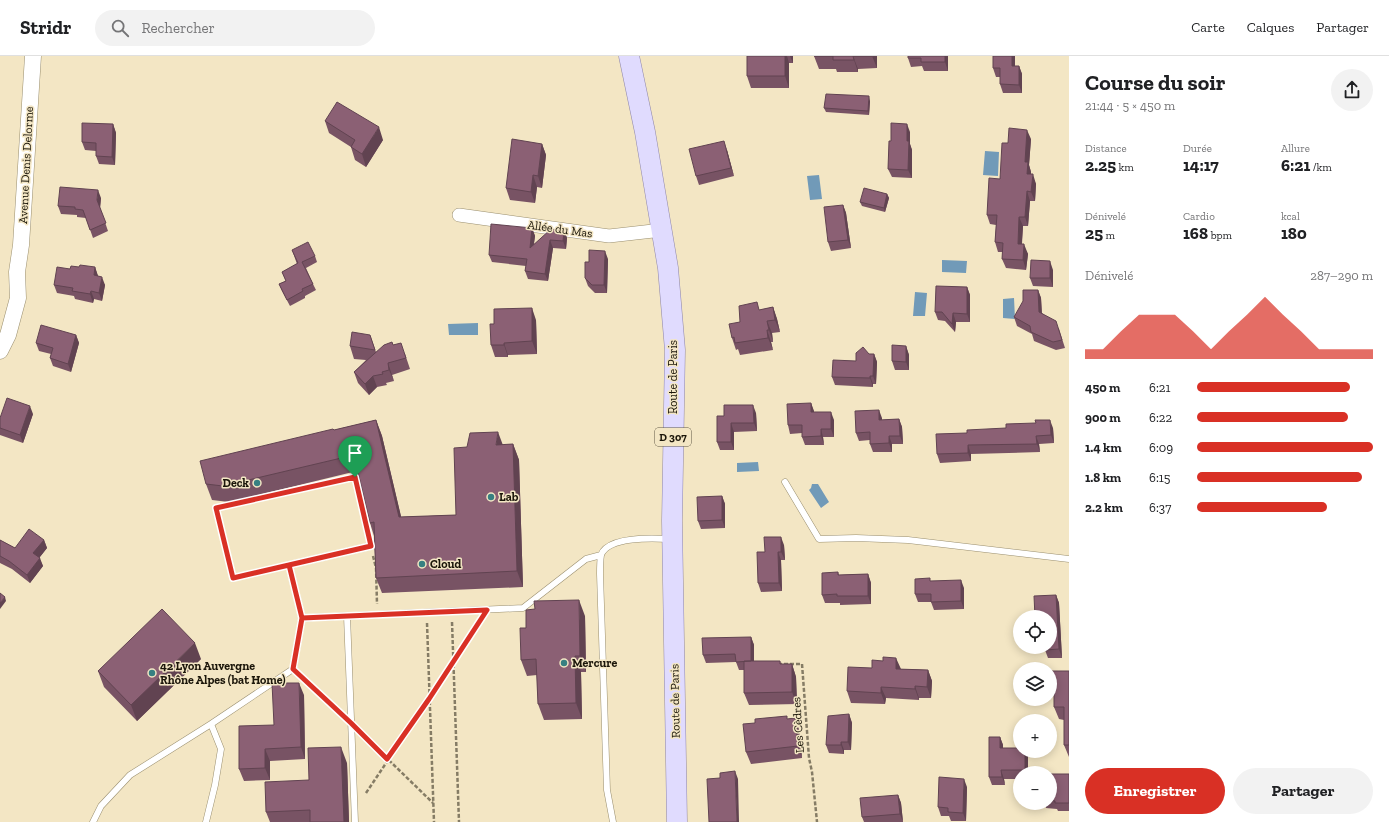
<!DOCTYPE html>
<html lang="fr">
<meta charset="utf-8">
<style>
body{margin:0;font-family:"Zilla Slab",serif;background:#f2f2f2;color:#202124;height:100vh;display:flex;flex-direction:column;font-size:15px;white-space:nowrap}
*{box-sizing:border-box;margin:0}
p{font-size:13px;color:#757577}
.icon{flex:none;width:22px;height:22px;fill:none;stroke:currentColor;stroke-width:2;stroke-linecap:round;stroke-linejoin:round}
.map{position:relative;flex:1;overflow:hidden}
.drawer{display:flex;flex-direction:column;background:#fff;width:320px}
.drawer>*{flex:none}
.tools{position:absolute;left:1013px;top:554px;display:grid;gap:8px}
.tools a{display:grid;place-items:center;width:44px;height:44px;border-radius:50%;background:#fff;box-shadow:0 2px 10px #0003;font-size:20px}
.pin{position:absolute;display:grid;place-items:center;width:34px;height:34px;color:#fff;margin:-41px -17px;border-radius:50% 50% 50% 0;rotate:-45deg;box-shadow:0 0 4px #0007}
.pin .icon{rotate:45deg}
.round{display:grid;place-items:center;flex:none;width:42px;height:42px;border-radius:21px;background:#f2f2f2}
.summary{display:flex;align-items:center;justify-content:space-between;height:68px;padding:0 16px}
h1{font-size:22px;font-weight:700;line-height:30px}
.figures{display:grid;grid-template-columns:repeat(3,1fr);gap:6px;height:68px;padding:4px 16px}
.figures div{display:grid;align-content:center}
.figures b{font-size:17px;font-weight:700}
.figures small{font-size:11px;font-weight:400}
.figures p{font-size:11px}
.chart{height:112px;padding:8px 16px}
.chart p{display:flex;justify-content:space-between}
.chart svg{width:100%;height:72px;margin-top:4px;fill:#d93025;opacity:.7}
.cta{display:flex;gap:8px;margin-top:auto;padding:8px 16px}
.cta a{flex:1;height:46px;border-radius:24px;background:#d93025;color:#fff;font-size:16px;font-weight:700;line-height:46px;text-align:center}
.cta a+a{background:#f2f2f2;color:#202124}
ul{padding:0 16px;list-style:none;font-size:13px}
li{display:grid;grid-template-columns:64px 48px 1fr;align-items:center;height:30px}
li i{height:10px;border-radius:5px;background:#d93025}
header{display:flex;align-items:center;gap:24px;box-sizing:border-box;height:56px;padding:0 20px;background:#fff;border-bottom:1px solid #e0e0e0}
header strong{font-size:19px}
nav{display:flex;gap:22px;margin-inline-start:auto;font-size:14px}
.search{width:280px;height:36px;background:#f2f2f2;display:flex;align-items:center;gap:10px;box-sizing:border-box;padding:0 14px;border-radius:22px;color:#757577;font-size:15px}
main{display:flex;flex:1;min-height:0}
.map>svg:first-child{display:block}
.water{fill:#719ab8}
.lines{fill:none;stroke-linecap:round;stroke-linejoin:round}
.service-casing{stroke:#9a8f6f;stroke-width:7}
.minor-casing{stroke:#9a8f6f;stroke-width:14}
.tertiary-casing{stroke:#9a8f6f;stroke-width:17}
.primary-casing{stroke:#8e86a8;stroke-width:21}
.path{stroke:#857c65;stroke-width:2.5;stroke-dasharray:4 2;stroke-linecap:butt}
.service{stroke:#fff;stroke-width:6}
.minor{stroke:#fff;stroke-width:13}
.tertiary{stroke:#fff;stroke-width:16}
.primary{stroke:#e0dbfe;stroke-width:20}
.wall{fill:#785364}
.shaded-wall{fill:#614351}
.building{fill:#8b6074;stroke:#614351}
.route-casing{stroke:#fff;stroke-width:8}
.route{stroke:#d93025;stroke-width:5}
.poi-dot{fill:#378082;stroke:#f3e6c4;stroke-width:1.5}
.labels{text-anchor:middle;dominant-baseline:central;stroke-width:3;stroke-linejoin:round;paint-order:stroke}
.shield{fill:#f3e6c4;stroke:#5c5442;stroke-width:1}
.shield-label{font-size:11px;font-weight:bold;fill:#1b160a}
.street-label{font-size:12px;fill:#1b160a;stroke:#f3e6c4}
.poi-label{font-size:12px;font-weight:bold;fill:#1b160a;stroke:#f3e6c4;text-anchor:start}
</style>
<header>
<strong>Stridr</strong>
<div class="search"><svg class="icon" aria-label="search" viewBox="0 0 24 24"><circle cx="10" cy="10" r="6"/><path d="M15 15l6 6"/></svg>Rechercher</div>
<nav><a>Carte</a><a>Calques</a><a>Partager</a></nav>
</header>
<main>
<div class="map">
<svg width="1069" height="766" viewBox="0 0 1069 766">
<rect width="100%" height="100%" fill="#f3e6c4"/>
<path class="water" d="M985,95L999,96L998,120L983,119Z
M819,119L822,143L810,144L807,120Z
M942,204L967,205L966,217L942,216Z
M915,236L927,237L925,260H913Z
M1014,242L1015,263L1003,262V243Z
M478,267V279H449L448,268Z
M758,406L759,415L737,416V407Z
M812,428H818L829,446L821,452L809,434L811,432Z"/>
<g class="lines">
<defs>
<path id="service" d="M785,426L819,483L856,482L908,484L1069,503
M347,560L355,766
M302,562L289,509L371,490
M293,613L351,667
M93,766L101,750L130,719L211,668L293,613L302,562L523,552L586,503L601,499
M206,766L215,729L221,693L211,668
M613,766L607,734L600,518C600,512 600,505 601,499C608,480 654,482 670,483"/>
<path id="minor" d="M459,159L609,180L662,174"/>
<path id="tertiary" d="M0,295L8,279L18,242L17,216L21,189L33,0"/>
<path id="primary" d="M629,0L645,76L668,212L675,294L672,465L677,766"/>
</defs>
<use href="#service" class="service-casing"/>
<use href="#minor" class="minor-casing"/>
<use href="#tertiary" class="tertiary-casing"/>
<use href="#primary" class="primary-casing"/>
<path class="path" d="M373,500L376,512L377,548
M279,511L233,522L216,452L355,421L369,481
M452,566L459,766
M427,567L434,766
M778,608H802L809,702L812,716L817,766
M363,679L433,747
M366,737L429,643L480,564"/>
<use href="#service" class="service"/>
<use href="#minor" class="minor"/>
<use href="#tertiary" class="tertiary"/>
<use href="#primary" class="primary"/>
</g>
<path class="wall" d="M747,0H793V7H789V32H751L747,20Z
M814,0H877V12L858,13V16H837L836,13H819Z
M948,0V15H924L922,10L911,11L908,2Z
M993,0H1015V10H1019L1022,18V37H1003L1000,28V21H996L993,12Z
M870,45L869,59L826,56L824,52Z
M325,65L383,84L366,111L355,104L351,91L329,77Z
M113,68L116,77L115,109L99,108L96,100V95L85,94L82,86Z
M910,76V88L912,94V122L892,121L888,113L891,85Z
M1031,83L1029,109L1031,116V118L1036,128L1035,145H1030L1028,170H1023L1022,188L1028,198L1026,214L1006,212L1002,203L1003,196H998L995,186L996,169L990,168L987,159L1000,123L1008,87Z
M542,88L546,99L542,132L537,131L535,147L510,144L506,132Z
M727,94L734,120L699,129L696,120Z
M887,138L889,142L885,156L862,150L860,146Z
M101,142L100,152L108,175L93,182L86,162L77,161V159L61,158L58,150Z
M843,149L846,157L851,192L831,195L828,186Z
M532,172L535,180L534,188L564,175L567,182L566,193L553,192L548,225L528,223L525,215L526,210L492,206L489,199Z
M292,194L315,200L317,206L306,212L313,228L316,234L305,240V242L290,250L282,235L279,228L286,225L282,216L297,208Z
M608,203L607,237H595L588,230L585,222L589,206Z
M79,211H95L98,220L105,229L102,245L94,243L93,247L75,243L74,240L57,237L54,229L70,213Z
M1053,214V231L1033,230L1030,222Z
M967,231L970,239V266H956L955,276L945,265L938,264L935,256Z
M1038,234L1041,242L1042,257L1059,273L1065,292L1056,294L1034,285L1032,278L1017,270L1014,261Z
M773,251L777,263L780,276L772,277L773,286H771L773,294L740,299L738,293L736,294L732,282L740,266L760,254Z
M536,264L537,298L508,299V301H495L491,289Z
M76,279L79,287L71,316L53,310L50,302L51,298L39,295L36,287Z
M370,279L376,296L393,289L405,298L410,313L392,319L394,325L386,327L387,329L377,331L369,339L358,327L354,316L366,304L354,303L350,290Z
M906,290L909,299V314H895L892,305Z
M869,298H874L877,306L876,328H873V331L835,329L832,321L856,305Z
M811,347L814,356L834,364V381H823L824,389H805L802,381V377L790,378L788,369Z
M756,357L757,375L734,376V394H720L717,386L724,360Z
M33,358L23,387L0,379V362Z
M882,362V364L899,363L902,371L903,388H892V396H873L870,388V384L859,385L856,377Z
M376,364L382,380L401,461L456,459L503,389L513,388L519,404L523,531L382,537L376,522L374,480L370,467L357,415L229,446L212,444L206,428L334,374Z
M1053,372L1054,387L1039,388L1040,396L971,398V405L940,407L937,398L967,377Z
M722,440L725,448V472L701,473L698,465Z
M0,484L15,492L44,484L47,492L39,502L43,510L30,527L12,513L0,507Z
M784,489L785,504H781L782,535L761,536L758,527L765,496Z
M838,516L839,519L868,518L871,527V548L840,549V547H825L822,539Z
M931,525L964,532V553L934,554L931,546H918L915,538Z
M1056,539L1059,547L1062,602H1048L1045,594Z
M585,560L586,616H581L582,663L544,664L538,648L537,619L527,620L521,604Z
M751,581L754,589V605H780L781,608H792L796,621L797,648L749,649L744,637V614H739L736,606L706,607L703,599Z
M201,603L137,665L104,631L98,615Z
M900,613L928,614L932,625L931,642H919V644L886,642L885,648L851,647L847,635Z
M1069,615V701L1064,689V664L1059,663L1054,651V638L1052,631Z
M304,639L305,703L270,705V724L244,725L239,713L274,669Z
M849,658L852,667L851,694H844V698L829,697L826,689Z
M795,662L799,674L802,702L751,708L746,696L788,663Z
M1000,681L1003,689V692L1020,695H1026L1028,700V717H1020V723H1004L1005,729H992L989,721Z
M347,707L349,766H270L266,756L309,724Z
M1050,718H1069V755H1058L1057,753L1046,752L1045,747H1050Z
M967,731L966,765H951L949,760H941L938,751Z
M898,739L901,747L903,766H864L862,761Z"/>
<path class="shaded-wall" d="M785,0H787L789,7V32L785,20Z
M790,0H793V7Z
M853,0L858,13V16L854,4Z
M872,0H877V12Z
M945,0H948V15L945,6Z
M1012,0H1015V18L1012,10Z
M1019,10L1022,18V37L1019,29Z
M869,40L870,45L869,59L868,55Z
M113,68L116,77L115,109L112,101Z
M907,68L910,76V88L912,94V122L908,114L907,85Z
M379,71L383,84L366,111L362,98Z
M1027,74L1031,83L1029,109L1031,116L1030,127L1027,118L1025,106Z
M724,85L727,94L734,120L731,112Z
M542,88L546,99L542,132L538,120Z
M1033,118L1036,128L1035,145L1031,136Z
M533,119L537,131L535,147L531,136Z
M98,134L101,142L100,152L108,175L97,144Z
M1027,135L1030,145L1028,170L1025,161Z
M887,138L889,142L885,156L884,152Z
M843,149L846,157L851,192L848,184Z
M1019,161L1023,170L1021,197L1018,188Z
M532,172L535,180L532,199L530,192Z
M564,175L567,182L566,193L563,185Z
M550,184L553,192L548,225L545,218Z
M1024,188L1028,198L1026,214L1023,204Z
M605,195L608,203L607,237L604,229Z
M1050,205L1053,214V231L1050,222Z
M95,211L98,220L97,227L94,219Z
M102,221L105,229L102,245L99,237Z
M967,231L970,239V266L967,258Z
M1038,234L1041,242L1042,264L1039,256Z
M91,235L94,243L93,247L90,238Z
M773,251L777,263L780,276L775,264Z
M532,252L536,264L537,298L532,285Z
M953,257L956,266L955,276L952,268Z
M767,265L772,277L773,286L769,274Z
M767,274L771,286L773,294L768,282Z
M76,279L79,287L71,316L68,308Z
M504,287L508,299V301L504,289Z
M906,290L909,299V314L906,306Z
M874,298L877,306L876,328L873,320Z
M388,307L394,325L389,314Z
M373,320L377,331L369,339L365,328Z
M870,320L873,328V331L870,322Z
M811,347L814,355V364L811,356Z
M753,349L756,357L757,375L754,367Z
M30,350L33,358L23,387L20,379Z
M879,354L882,362V372L879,364Z
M831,356L834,364V381L831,373Z
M899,363L902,371L903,388L900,380Z
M376,364L382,380L405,477L399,461Z
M1050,364L1053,372L1054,387L1051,379Z
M731,367L734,376V394L731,386Z
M821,373L823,381L824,389L821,380Z
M498,376L504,392L496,389Z
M889,380L892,388V396L889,387Z
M1036,380L1039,388L1040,396L1037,388Z
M513,388L519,404L523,531L517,515Z
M968,389L971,398V405L968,397Z
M722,440L725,448V472L722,464Z
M781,481L784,489L785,504L781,496Z
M44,484L47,492L36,506L33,497Z
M778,496L781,504L782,535L779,527Z
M40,502L43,510L30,527L27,519Z
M868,518L871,527V548L868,540Z
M961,524L964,532V553L961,545Z
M1056,539L1059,547L1062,602L1059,593Z
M5,541L6,545L0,553V547Z
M579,544L585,560L586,616L580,600Z
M751,581L754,589V614L751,606Z
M195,587L201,603L137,665L131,649Z
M575,600L581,616L582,663L576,647Z
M896,602L901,613H896Z
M792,608L796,621L797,648L792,636Z
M928,614L932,625L931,642L927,631Z
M299,627L304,639L305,703L301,691Z
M915,630L919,642V644L915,633Z
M881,631L886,642L885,648L881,637Z
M849,658L852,667L851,694L848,686Z
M795,662L799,674L802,702L798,690Z
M1000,681L1003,689V701L1000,692Z
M841,686L844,694V698L841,689Z
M341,691L347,707L349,766H344Z
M265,693L270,705V724L265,712Z
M1025,695H1026L1028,700V717H1026L1025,714Z
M1001,714L1004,723L1005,729L1002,721Z
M735,715L738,723L739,766H737Z
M964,723L967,731L966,765L963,757Z
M898,739L901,747L903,766L900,758Z"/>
<path class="building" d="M747,0H785V20H747Z
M814,0H872H853L854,4H833V0Z
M908,0H945V6H921V2H908Z
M993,0H1012V10H1019V29L1000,28V12H993Z
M826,38L869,40L868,55L824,52Z
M337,46L379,71L362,98L351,91L355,84L325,65Z
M82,67L113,68L112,101L96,100V87L82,86Z
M891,67L907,68V85H909L908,114L888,113L889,85H891Z
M1009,72L1027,74L1025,106H1028L1027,118H1033L1031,136L1027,135L1025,161H1019L1018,188H1024L1023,204L1002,203L1003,187L995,186L997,159H987L989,122L1000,123L1002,87H1008Z
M512,83L542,88L538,120L533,119L531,136L506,132Z
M724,85L731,112L696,120L689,93Z
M60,131L98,134L97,144L106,167L90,174L83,154L75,153V151L58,150Z
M864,132L887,138L884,152L860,146Z
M843,149L848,184L828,186L824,151Z
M491,168L532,172L530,192L551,173L564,175L563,185L550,184L545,218L525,215L527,203L489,199Z
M308,186L315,200L302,206L313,228L302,233L303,235L287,244L279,228L286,225L282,216L298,207L292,194Z
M589,194L605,195L604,229H592L585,222V206H589Z
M1031,204L1050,205V222H1030Z
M80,209L95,211L94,219L102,221L99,237L91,235L90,238L72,235L73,232L54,229L57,211L70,213L71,210L79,211Z
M936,230L967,231V258L953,257L952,268L942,256H935Z
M1023,234H1038L1039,256L1056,265L1062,284L1053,286L1031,276L1030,270L1014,261L1023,245Z
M757,246L759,254L773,251L775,264L767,265L769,274H767L768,282L735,287L734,281L732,282L729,268L740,266L739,250Z
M532,252V285L504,287V289H491L490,268H494V253Z
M41,269L76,279L68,308L50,302L53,292L36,287Z
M352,276L370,279L375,294L350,290Z
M392,286L393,289L401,287L406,302L388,307L389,314L382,316L383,318L373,320L365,328L354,316L384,289Z
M892,289L906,290V306L892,305Z
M863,291L869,298H874L873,320H870V322L832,321L833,304L856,305V297Z
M7,342L30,350L20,379L0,372V362Z
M811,347V356H831V373H821V380L802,381V369H788L787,348Z
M724,349H753L754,367H731V386H717V360H724Z
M879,354V364L899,363L900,380H889V387L870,388V376L856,377L855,355Z
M376,364L399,461L456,459L454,392L467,391L470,377L498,376L496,389L513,388L517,515L376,522L374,466L370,467L354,399L223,430L206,428L200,405L333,373L334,374Z
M1035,364H1050L1051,379L1036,380L1037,388L968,389V397L937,398L936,378L967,377V374L1006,372V368L1036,367Z
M722,440V464L698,465L697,441Z
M29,473L44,484L33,497L40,502L27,519L9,505L0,500V484L15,492Z
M764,481H781V496H778L779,527H758L757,496H765Z
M838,516V519L868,518V540H837V538L822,539V517Z
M930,522V525L961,524V545L931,546V538H915V523Z
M0,537L5,541L0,547Z
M1056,539L1059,593L1045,594V591H1050V561H1035L1034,540Z
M579,544L580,600H575L576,647L538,648L536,603L521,604L520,572H526V554L535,553L534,545Z
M162,553L195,587L131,649L98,615Z
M751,581V605L736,606L735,598L703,599L702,582Z
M883,601L896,602V613L928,614L927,631L915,630V633L881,631V637L847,635L848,611L872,612V604L883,605Z
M744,605H780V608H792V636L744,637Z
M1052,615H1069V689H1064V651H1054V631H1052Z
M272,627H299L301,691L265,693V712L239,713V670L274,669Z
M849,658L848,686H841V689H826L828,660Z
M787,660V663L795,662L798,690L746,696L743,668L755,667V663Z
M989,681H1000V692H1020V695H1025V714H1001L1002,721H989Z
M341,691L344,766H310V754L266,756L265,726L309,724L308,692Z
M735,715L737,766H709L707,723L720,722V717Z
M1050,718H1069V747H1055V745L1050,744Z
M939,721L964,723L963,757L948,756V752L938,751Z
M898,739L900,758L862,761L860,742Z"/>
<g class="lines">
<defs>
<path id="route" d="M355,421L216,452L233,522L289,509L302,562L293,613L351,667L387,703L429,643L487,554L302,562L289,509L371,490L355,421"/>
</defs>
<use href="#route" class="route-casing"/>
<use href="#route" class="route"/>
</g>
<g class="poi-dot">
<circle cx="257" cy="427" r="4"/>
<circle cx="491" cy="441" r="4"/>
<circle cx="422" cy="508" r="4"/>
<circle cx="564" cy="607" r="4"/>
<circle cx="152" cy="617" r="4"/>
</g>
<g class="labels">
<rect class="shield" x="655" y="372" width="36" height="18" rx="3"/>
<g class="shield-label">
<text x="673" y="381">D 307</text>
</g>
<g class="street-label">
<text transform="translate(26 109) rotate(-87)">Avenue Denis Delorme</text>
<text transform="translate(560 173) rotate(8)">Allée du Mas</text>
<text transform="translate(673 321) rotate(-90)">Route de Paris</text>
<text transform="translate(675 645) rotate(-91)">Route de Paris</text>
<text transform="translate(798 669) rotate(-94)">Les Cèdres</text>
</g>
<g class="poi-label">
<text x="249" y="427" text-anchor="end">Deck</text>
<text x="499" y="441">Lab</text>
<text x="430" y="508">Cloud</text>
<text x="572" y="607">Mercure</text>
<text x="160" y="610">42 Lyon Auvergne<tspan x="160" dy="14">Rhône Alpes (bat Home)</tspan></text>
</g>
</g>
</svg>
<div class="tools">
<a><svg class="icon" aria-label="locate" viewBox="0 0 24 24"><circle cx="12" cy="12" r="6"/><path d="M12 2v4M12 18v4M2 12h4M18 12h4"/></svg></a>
<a><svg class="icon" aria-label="layers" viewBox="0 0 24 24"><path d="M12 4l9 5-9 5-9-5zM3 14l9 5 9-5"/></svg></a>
<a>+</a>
<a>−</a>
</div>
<div class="pin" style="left:355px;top:421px;background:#1e9e55"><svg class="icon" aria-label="arrive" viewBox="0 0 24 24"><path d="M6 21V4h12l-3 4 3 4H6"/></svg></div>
</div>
<section class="drawer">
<div class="summary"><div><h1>Course du soir</h1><p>21:44 · 5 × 450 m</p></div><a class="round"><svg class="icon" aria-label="share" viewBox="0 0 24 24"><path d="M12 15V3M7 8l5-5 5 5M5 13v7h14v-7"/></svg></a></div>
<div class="figures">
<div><p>Distance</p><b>2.25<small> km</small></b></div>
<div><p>Durée</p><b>14:17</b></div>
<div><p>Allure</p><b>6:21<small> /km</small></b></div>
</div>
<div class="figures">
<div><p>Dénivelé</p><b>25<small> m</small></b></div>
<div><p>Cardio</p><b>168<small> bpm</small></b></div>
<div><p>kcal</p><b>180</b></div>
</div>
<div class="chart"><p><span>Dénivelé</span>287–290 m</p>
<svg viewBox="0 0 160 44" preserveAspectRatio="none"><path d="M0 44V38L10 38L20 27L30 17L40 17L50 17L60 27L70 38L80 27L90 17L100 6L110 17L120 27L130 38L140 38L150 38L160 38V44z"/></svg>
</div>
<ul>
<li><b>450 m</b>6:21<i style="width:87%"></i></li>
<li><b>900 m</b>6:22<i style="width:86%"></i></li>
<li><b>1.4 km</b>6:09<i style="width:100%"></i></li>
<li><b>1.8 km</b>6:15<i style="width:94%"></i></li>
<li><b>2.2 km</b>6:37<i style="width:74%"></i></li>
</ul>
<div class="cta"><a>Enregistrer</a><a>Partager</a></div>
</section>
</main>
